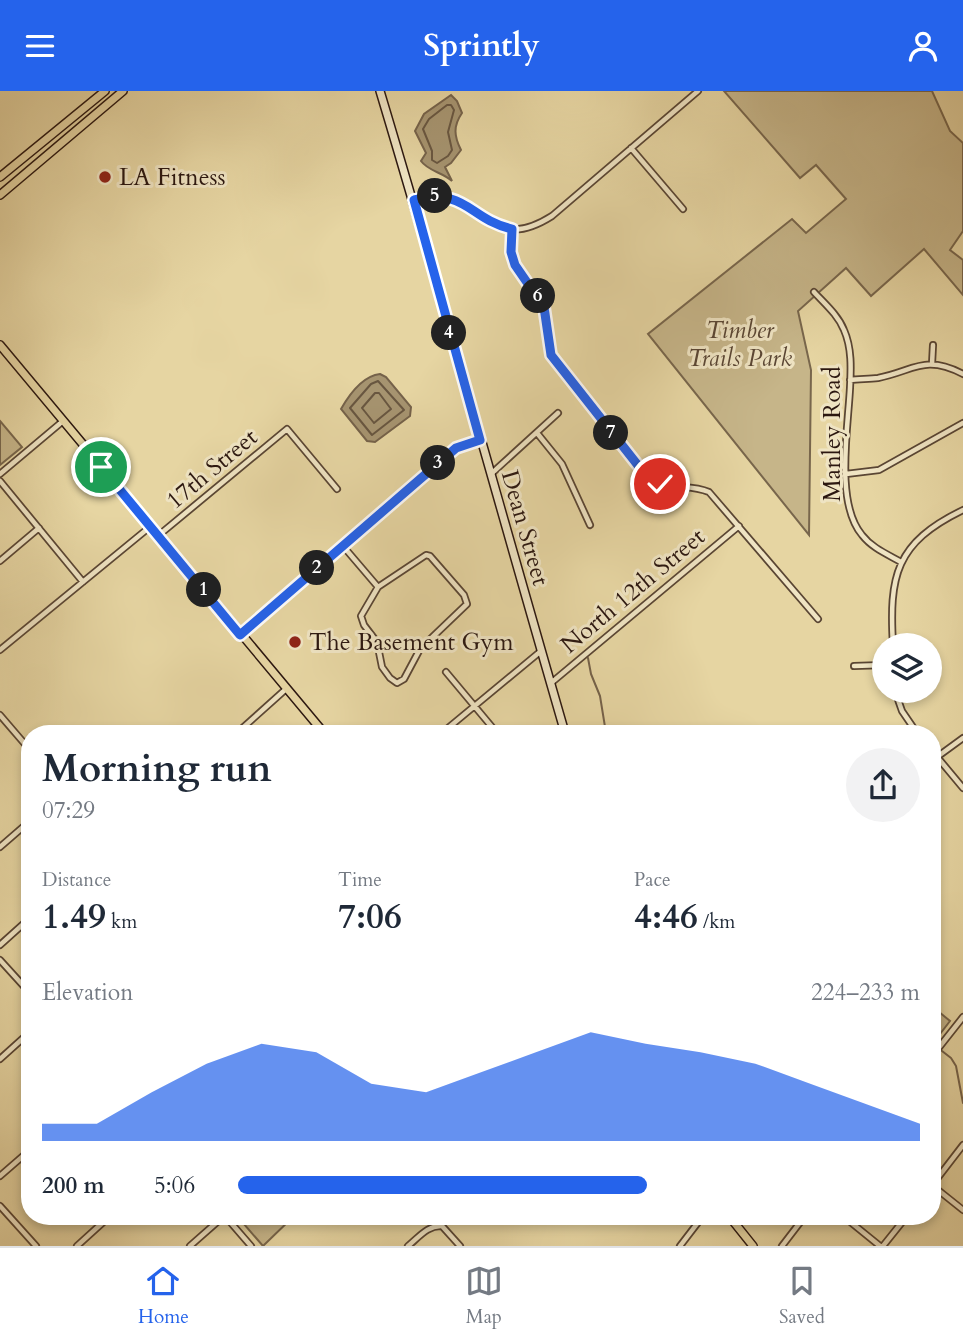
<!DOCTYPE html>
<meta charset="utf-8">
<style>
body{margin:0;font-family:Cardo,serif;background:#f2f2f3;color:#1f2937;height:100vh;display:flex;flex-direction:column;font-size:26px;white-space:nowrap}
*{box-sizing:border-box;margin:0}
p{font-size:23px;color:#747a83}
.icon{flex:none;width:38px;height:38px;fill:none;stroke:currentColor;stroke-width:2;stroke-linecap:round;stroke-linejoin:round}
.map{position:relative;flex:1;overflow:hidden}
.sheet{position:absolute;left:21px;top:634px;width:920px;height:500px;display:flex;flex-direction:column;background:#fff;border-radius:28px;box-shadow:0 4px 10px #0003}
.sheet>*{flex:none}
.fabs{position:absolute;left:872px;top:542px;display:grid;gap:14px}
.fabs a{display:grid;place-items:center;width:70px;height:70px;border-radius:50%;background:#fff;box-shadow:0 4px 10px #0003;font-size:35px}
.pin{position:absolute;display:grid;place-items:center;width:60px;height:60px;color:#fff;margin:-30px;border:4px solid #fff;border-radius:50%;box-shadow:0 2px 7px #0007}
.km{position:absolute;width:35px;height:35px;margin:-18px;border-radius:50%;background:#222;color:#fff;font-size:19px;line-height:35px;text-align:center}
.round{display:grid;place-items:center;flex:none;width:74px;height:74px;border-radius:37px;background:#f2f2f3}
.headline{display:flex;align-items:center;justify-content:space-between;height:119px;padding:0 21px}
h1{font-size:38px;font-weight:800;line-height:52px}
.stats{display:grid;grid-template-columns:repeat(3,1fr);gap:10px;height:119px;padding:7px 21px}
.stats div{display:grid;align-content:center}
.stats b{font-size:35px;font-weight:800}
.stats small{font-size:19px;font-weight:400}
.stats p{font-size:19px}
.chart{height:196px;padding:14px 21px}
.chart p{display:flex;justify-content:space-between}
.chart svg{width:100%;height:126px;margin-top:7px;fill:#2563eb;opacity:.7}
ul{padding:0 21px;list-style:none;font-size:23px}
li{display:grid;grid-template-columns:112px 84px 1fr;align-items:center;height:52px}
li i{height:18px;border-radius:9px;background:#2563eb}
header{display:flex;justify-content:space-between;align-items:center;height:91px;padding:0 21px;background:#2563eb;color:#fff;font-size:32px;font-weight:800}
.dock{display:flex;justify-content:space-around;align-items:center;height:98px;border-top:2px solid #e0e1e3;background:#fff;font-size:19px;color:#747a83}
.dock a{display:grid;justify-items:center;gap:4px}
.dock .active{color:#2563eb}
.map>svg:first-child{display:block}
.green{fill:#c6b589;stroke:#78664c;stroke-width:2}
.water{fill:#a69470;stroke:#75624a;stroke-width:2}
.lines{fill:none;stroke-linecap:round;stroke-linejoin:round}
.shore{stroke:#685640;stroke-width:2}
.stream{stroke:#75624a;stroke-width:2}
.street-casing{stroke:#5a4634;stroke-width:8}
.secondary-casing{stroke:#2b1710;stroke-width:10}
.primary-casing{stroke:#2b1710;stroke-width:10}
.street{stroke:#efe4c3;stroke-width:4.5}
.secondary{stroke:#efe4c3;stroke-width:7}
.primary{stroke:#e6d5a2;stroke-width:7}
.route-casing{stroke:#fff;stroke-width:14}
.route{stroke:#2563eb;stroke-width:9}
.poi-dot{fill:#8f2418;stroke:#efe4c3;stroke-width:2.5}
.labels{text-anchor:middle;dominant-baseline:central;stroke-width:6;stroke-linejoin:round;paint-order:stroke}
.poi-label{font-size:24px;fill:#2b1710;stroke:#efe4c3;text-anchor:start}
.park-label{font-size:24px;font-style:italic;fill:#5a4634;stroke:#efe4c3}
.street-label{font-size:24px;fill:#2b1710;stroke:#efe4c3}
</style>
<header><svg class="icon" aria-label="menu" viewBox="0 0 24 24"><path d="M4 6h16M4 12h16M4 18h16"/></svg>Sprintly<svg class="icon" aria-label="person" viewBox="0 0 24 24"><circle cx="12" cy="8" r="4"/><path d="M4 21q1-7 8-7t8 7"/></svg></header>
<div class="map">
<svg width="963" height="1155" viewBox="0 0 963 1155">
<rect width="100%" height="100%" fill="#e6d5a2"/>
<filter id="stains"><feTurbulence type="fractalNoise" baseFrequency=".00286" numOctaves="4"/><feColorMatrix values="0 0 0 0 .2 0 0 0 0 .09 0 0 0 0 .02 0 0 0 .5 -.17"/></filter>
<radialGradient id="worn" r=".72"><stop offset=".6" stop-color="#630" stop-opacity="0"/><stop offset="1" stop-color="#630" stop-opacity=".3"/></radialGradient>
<path class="green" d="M724,0H932L950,40L963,52V140L950,159L963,169V204L924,158L871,205L846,177L798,220L811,279L809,444L648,243L792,128L806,142L846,108L816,74L800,87Z
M0,330L22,356L0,374Z
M933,916L950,930L933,952Z
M237,1125H294L263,1155Z"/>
<path class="water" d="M451,4L457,10L462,22C453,35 454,45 461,59L451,72L445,76L452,90C442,81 428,80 421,70L426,62L415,40L424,23Z
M380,283L386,286L411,316L410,325L375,351L367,350L341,318C349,304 363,285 380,283Z"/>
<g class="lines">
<path class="shore" d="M447,14H451L454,19L448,41L452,59L448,65L437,72L432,69V60L423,38L429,28Z
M378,290L404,319L372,344L350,317L371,293Z
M375,302H379L391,318L374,332L362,317Z"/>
<path class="stream" d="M588,567L591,583L600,605L606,642
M942,960L951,967L956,975L963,1012"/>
<defs>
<path id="street" d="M631,57L683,118
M413,109C424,107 435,103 446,106C490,114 495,161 552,125L698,0
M512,138C507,184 532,181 544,216C547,225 546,234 547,243C548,262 556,273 567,287L648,386C667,400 688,392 709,401L818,528
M814,201C825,213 838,224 844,239C852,257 851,278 850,297C848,338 835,412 862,444C872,457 887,463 901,471
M932,273L933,254
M850,289C859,288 869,288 878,287C914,280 924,263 963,283
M537,342L562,373L590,434
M0,383L63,330
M491,383L558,322
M846,383L879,379L963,332
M0,390L83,491
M159,444L287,338L337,398
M343,455L378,496
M426,464L430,465L464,504L467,513L420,558L404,588L397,592L390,587L382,576L377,551L364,534L361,525L378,496Z
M0,470L39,437
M241,543L456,357L480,349
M893,555C889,485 895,452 963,419
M0,559L151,435
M854,575L884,574
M446,581L497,642
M551,592L739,435
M895,600L902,620L917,642
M0,624L30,659
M237,642L286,598
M442,642L541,560
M933,661L963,697
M937,666L963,647
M0,756L30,730
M0,854L30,827
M0,869L30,902
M933,964L963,926
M0,968L30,941
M0,1085L30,1059
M933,1093L963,1054
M933,1095L963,1119
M0,1115L36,1155
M225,1125L251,1155
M843,1125L880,1155
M77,1155L110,1125
M190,1155L224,1125
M408,1155C419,1146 428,1134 442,1135L460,1155
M680,1155L703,1125
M782,1155L805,1125
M883,1155L907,1125"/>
<path id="secondary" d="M380,0C444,213 503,428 565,642"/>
<path id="primary" d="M0,86L105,0
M0,104L123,0
M0,254L324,642
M729,1125L753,1155"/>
</defs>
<use href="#street" class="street-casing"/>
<use href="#secondary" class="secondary-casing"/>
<use href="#primary" class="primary-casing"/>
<use href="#street" class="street"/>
<use href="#secondary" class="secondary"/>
<use href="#primary" class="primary"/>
</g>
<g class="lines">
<defs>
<path id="route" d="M101,376L240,544L456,357L480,349L414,109C468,97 467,127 512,138L511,161L515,174L544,216L551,264L644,382L660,393"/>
</defs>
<use href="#route" class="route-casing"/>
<use href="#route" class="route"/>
</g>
<g class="poi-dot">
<circle cx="105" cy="86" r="7"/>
<circle cx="295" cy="551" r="7"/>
</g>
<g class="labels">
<g class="poi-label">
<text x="119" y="86">LA Fitness</text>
<text x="309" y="551">The Basement Gym</text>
</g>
<g class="park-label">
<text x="740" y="239">Timber<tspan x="740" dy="28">Trails Park</tspan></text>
</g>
<g class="street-label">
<text transform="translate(832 343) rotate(-90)">Manley Road</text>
<text transform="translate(212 378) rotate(-40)">17th Street</text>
<text transform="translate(525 437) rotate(74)">Dean Street</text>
<text transform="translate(633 500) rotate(-40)">North 12th Street</text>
</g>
</g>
<rect width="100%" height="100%" filter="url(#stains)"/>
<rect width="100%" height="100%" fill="url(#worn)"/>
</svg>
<div class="fabs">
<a><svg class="icon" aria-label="layers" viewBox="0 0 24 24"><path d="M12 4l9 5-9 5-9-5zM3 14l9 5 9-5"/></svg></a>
</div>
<div class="pin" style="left:101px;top:376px;background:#1e9e55"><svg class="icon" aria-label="arrive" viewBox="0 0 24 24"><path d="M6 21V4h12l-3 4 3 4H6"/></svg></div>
<div class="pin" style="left:660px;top:393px;background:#d93025"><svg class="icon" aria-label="check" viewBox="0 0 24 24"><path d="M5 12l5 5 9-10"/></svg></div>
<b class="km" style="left:204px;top:499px">1</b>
<b class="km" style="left:317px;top:477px">2</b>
<b class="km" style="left:438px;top:372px">3</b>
<b class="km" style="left:449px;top:242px">4</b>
<b class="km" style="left:435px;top:105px">5</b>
<b class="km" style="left:538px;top:205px">6</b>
<b class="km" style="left:611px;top:342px">7</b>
<section class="sheet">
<div class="headline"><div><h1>Morning run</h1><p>07:29</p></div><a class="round"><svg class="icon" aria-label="share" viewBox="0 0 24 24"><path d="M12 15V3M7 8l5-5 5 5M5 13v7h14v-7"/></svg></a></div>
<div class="stats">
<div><p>Distance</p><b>1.49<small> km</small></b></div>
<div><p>Time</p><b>7:06</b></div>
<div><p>Pace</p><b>4:46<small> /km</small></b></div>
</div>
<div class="chart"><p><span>Elevation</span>224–233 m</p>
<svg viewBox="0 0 160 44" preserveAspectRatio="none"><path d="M0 44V38L10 38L20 27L30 17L40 10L50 13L60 24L70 27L80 20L90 13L100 6L110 10L120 13L130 17L140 24L150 31L160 38V44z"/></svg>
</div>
<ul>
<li><b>200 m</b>5:06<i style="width:60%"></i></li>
</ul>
</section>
</div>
<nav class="dock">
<a class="active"><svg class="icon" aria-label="home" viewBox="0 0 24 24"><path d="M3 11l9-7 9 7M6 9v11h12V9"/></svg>Home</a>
<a><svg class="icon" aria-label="map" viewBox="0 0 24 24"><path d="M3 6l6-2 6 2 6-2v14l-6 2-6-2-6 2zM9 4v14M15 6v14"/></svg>Map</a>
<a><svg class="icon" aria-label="saved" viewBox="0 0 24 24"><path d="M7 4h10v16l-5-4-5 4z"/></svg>Saved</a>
</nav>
